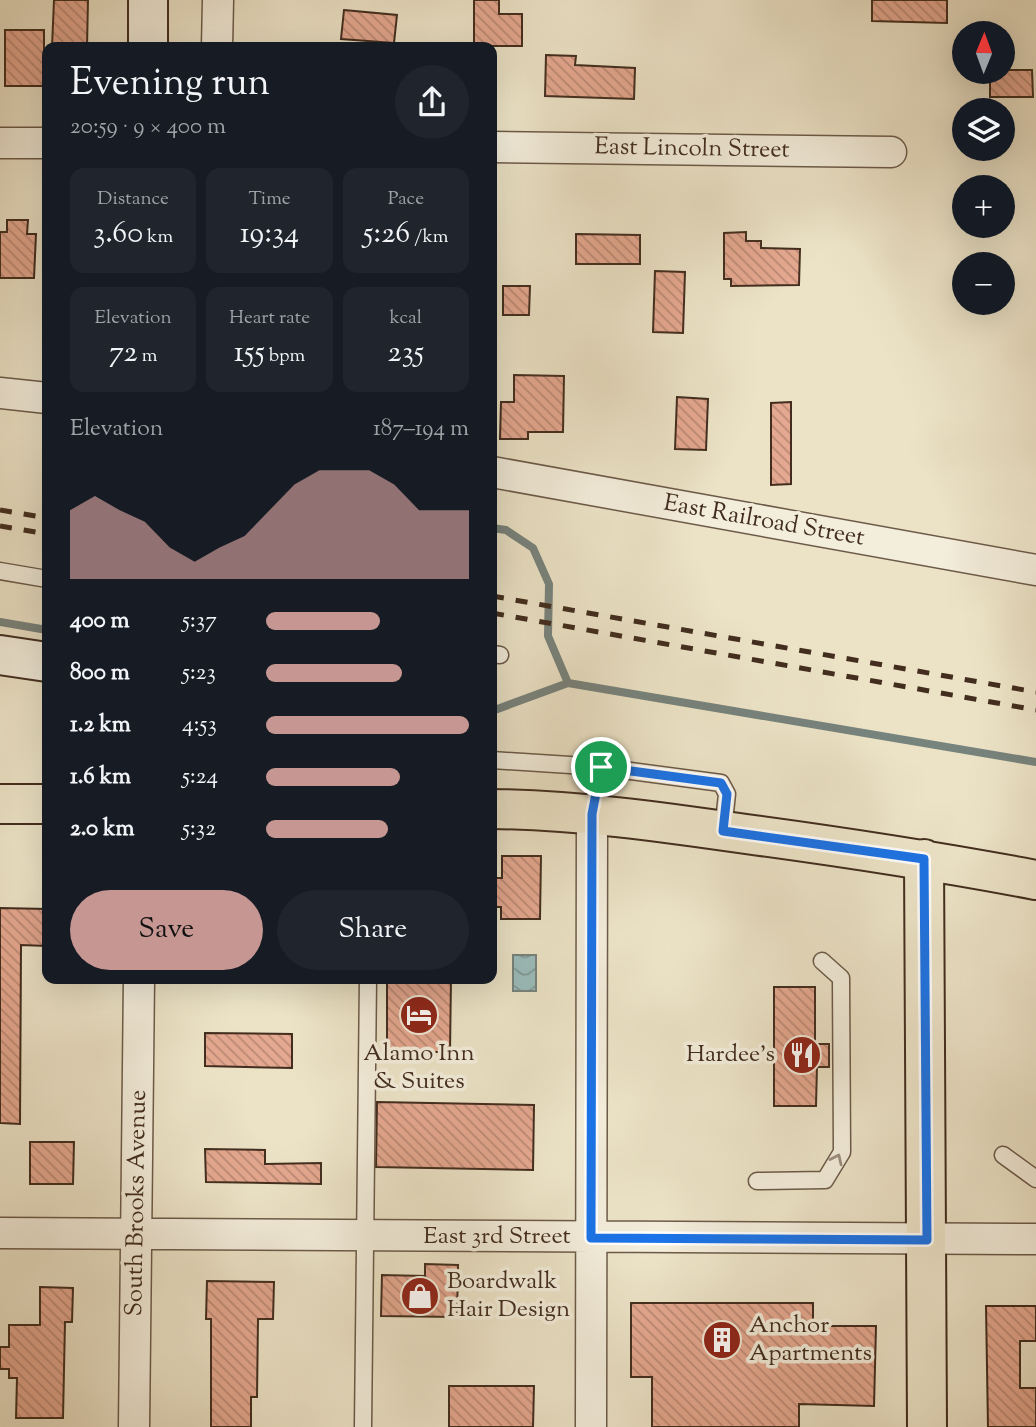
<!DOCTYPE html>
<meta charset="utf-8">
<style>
body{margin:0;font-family:"Sorts Mill Goudy",serif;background:#20242c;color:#f1f3f6;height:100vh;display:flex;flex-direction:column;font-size:26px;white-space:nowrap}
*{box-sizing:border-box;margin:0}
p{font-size:23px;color:#9ea1a6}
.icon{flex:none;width:38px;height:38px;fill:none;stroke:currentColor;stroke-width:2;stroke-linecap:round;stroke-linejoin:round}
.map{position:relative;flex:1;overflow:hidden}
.sheet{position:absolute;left:42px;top:42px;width:455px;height:942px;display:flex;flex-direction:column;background:#171b24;border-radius:14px;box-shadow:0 7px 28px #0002}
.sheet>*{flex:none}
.needle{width:46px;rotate:1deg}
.controls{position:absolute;left:952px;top:21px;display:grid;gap:14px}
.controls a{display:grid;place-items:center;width:63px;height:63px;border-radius:50%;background:#171b24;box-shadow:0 7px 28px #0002;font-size:35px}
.pin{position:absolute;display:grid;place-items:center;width:60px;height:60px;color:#fff;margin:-30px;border:4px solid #fff;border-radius:50%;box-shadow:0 2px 7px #0007}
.round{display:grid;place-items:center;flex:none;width:74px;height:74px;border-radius:37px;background:#20242c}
.summary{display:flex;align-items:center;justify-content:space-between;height:119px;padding:0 28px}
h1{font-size:38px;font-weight:600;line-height:52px}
.metrics{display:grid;grid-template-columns:repeat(3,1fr);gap:10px;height:119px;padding:7px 28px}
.metrics div{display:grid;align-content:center;border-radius:14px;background:#20242c;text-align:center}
.metrics b{font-size:30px;font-weight:600}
.metrics small{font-size:19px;font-weight:400}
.metrics p{font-size:19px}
.chart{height:196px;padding:14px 28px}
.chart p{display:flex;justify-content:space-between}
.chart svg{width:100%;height:126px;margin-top:7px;fill:#c59692;opacity:.7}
.action{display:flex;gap:14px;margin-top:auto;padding:14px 28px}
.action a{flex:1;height:80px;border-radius:42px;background:#c59692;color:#111;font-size:28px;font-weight:600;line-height:80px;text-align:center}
.action a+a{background:#20242c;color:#f1f3f6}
ul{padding:0 28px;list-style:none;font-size:23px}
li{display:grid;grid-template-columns:112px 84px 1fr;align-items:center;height:52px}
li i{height:18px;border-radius:9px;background:#c59692}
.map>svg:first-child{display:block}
.water{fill:url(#water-waves);stroke:#77837d;stroke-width:2}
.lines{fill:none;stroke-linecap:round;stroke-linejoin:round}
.stream{stroke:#77837d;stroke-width:8}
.building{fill:url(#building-back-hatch);stroke:#422d1e;stroke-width:2}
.lane-casing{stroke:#6c5a48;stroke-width:19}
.street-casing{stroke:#6c5a48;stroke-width:33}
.secondary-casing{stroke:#422d1e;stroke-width:42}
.primary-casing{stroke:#422d1e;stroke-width:42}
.lane{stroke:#f3eddb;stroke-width:16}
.street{stroke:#f3eddb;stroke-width:30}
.secondary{stroke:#f3eddb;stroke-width:38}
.primary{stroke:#ece3c7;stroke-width:38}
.rail{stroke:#422d1e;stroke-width:5;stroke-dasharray:12 12;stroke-linecap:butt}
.oneway{stroke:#9a8d7c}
.route-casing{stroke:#fff;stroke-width:14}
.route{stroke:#1a73e8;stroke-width:9}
.labels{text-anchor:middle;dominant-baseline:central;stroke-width:7;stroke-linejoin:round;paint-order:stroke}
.street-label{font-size:24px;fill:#422d1e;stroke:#f3eddb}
.poi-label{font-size:24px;fill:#422d1e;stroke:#f3eddb;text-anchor:start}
</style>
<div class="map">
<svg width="1036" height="1427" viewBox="0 0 1036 1427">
<defs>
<pattern id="water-waves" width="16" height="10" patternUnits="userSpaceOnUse" patternTransform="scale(1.75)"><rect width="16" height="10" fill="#9bbdbd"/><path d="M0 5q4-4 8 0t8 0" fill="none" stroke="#809a99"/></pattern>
<pattern id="building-back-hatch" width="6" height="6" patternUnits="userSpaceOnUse" patternTransform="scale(1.75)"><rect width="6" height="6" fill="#e5a890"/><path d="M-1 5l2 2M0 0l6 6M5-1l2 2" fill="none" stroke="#bb8975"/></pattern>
</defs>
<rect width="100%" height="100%" fill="#ece3c7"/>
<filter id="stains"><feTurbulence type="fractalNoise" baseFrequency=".00286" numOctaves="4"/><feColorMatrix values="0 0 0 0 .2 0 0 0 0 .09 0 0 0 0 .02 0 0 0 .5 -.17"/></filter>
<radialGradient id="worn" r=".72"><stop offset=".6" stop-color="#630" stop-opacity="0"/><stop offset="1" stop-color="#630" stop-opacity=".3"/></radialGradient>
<path class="water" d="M513,955H536V991H513Z"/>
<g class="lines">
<path class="stream" d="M492,528L506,530L533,548L549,584L548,636L568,683L1036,762
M0,622L47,630
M492,711L568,683"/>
</g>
<path class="building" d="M54,0H88L87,47H52Z
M474,0H499V14H522V46H474Z
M872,0H947V23L872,21Z
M344,10L397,15L394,43L341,39Z
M5,30H44V86H5Z
M546,55L576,56L575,65L635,68L634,99L545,96Z
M1003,70H1032L1033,97H990V72Z
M7,220H28L27,234H36L34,278H0V232H7Z
M746,232V241H761V248L800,249L799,285L731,286V279H724V233Z
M576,234L640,235V264H576Z
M655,271L685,272L683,333L653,332Z
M503,286H530L529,315H503Z
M514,375L564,376L563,432H528V439H500L501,402H514Z
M677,397L708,399L706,450L675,449Z
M791,402V484L771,485V403Z
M502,856H541L540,919H501V907H492V878H502Z
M0,908L47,909V946L21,945L20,1124L0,1123Z
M387,978H451L450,1052H387Z
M774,987H815V1044H829V1067H817L816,1106H774Z
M205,1033L292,1034V1068L205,1066Z
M377,1102L534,1105L533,1170L376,1167Z
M30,1142H74L73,1184H30Z
M205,1149L265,1150V1164L321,1163V1184L206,1182Z
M425,1264L458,1265L457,1317L381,1316L382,1275L425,1276Z
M207,1281L274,1282L273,1319H258L257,1397H251V1427H211V1319H206Z
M40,1287L73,1288L72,1322H65L63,1418H16L17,1378H9V1369H0V1347H9V1325H40Z
M631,1303H813V1326H876L874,1406L799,1404V1427H652V1377H631Z
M986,1306H1036V1341H1020V1388H1036V1427H988Z
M449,1386H534L533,1427H449Z"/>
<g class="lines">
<defs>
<path id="lane" d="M0,571L47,579
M492,654L500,655
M492,760L601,767L721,783L727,794L723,831
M592,814L601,767
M1003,1155L1036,1179
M757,1181L825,1180L842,1152L841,978L822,961
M363,1427L368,978"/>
<path id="street" d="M217,47L218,0
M0,143H47
M492,147L891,152
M0,393L47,398
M492,472L1036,570
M0,1233L1036,1239
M134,1427L139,978
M591,1427L592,814"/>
<path id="secondary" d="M148,47V0
M0,655L47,662"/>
<path id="primary" d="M0,804H47
M492,809C577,810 662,822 746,834C843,847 940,862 1036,880
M924,859L927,1427"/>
</defs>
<use href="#lane" class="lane-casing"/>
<use href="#street" class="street-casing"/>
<use href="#secondary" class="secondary-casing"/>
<use href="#primary" class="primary-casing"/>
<use href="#lane" class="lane"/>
<use href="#street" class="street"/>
<use href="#secondary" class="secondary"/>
<use href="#primary" class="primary"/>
<path class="rail" d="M0,510L47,518
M0,526L47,534
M492,596L1036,692
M492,613L1036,710"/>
</g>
<defs><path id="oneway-chevron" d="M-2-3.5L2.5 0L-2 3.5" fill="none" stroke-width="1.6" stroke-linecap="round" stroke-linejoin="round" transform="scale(1.75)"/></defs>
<use class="oneway" href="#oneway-chevron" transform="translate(837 1159) rotate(-65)"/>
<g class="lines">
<defs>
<path id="route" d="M601,767L721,783L727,794L723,831L924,859L927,1240L591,1238L592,814Z"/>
</defs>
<use href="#route" class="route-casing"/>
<use href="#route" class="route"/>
</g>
<defs>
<symbol id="hotel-disc" viewBox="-11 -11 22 22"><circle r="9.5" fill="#8f2418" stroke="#f3eddb"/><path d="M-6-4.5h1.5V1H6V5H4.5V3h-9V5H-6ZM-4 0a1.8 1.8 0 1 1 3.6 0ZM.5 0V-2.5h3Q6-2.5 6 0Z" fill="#fff"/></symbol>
<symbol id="restaurant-disc" viewBox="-11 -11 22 22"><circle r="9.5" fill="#8f2418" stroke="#f3eddb"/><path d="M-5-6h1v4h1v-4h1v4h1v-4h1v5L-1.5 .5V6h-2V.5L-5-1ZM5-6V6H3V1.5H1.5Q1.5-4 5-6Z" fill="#fff"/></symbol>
<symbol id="shop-disc" viewBox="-11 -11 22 22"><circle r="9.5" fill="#8f2418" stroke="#f3eddb"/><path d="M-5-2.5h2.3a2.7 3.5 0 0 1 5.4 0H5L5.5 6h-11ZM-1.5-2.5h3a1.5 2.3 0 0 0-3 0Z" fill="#fff"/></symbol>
<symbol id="building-disc" viewBox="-11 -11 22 22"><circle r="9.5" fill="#8f2418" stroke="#f3eddb"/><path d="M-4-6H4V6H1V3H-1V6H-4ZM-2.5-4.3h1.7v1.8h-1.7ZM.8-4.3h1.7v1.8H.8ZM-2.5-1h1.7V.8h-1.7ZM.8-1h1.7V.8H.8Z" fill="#fff"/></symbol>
</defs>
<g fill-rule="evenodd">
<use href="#hotel-disc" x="397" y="993" width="44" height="44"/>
<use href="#restaurant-disc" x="780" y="1033" width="44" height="44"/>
<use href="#shop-disc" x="398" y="1274" width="44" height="44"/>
<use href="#building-disc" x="700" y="1318" width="44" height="44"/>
</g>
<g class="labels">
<g class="street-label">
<text transform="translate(692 149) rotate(1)">East Lincoln Street</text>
<text transform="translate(764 521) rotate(10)">East Railroad Street</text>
<text transform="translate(137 1203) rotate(-89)">South Brooks Avenue</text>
<text x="497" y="1237">East 3rd Street</text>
</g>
<g class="poi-label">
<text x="419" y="1054" text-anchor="middle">Alamo Inn<tspan x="419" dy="28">&amp; Suites</tspan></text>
<text x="775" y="1055" text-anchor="end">Hardee's</text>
<text x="447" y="1282">Boardwalk<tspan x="447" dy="28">Hair Design</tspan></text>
<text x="749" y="1326">Anchor<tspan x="749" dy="28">Apartments</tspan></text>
</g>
</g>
<rect width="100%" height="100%" filter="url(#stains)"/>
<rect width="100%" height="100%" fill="url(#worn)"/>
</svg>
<div class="controls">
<a><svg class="needle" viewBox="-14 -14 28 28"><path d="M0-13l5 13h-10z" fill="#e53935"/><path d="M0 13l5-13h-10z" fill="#9ea1a6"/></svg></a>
<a><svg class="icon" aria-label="layers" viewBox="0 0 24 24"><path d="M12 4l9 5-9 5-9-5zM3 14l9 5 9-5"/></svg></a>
<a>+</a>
<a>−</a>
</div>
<div class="pin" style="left:601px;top:767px;background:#1e9e55"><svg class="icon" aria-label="arrive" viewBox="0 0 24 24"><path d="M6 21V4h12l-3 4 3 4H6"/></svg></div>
<section class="sheet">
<div class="summary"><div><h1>Evening run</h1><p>20:59 · 9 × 400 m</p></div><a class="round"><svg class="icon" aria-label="share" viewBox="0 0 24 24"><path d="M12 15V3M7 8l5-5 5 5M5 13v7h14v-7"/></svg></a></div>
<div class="metrics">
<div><p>Distance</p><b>3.60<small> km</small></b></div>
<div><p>Time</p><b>19:34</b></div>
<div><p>Pace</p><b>5:26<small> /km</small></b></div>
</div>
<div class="metrics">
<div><p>Elevation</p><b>72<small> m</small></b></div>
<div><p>Heart rate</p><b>155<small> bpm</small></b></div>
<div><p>kcal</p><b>235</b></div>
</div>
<div class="chart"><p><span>Elevation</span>187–194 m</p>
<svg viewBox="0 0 160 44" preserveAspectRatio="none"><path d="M0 44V20L10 15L20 20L30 24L40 33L50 38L60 33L70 29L80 20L90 11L100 6L110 6L120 6L130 11L140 20L150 20L160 20V44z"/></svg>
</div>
<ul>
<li><b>400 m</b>5:37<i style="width:56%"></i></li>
<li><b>800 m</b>5:23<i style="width:67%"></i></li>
<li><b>1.2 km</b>4:53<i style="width:100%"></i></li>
<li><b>1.6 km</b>5:24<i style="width:66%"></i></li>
<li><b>2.0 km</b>5:32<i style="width:60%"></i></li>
</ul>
<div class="action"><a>Save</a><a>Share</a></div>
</section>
</div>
